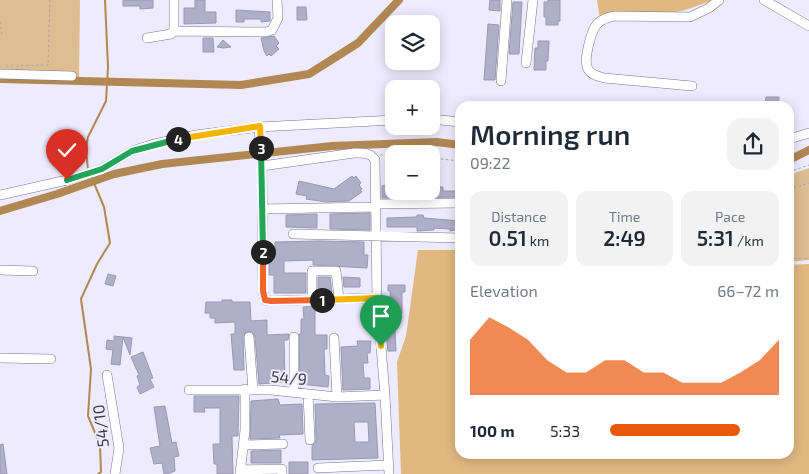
<!DOCTYPE html>
<meta charset="utf-8">
<style>
body{margin:0;font-family:"Exo 2",sans-serif;background:#f2f2f3;color:#1f2937;height:100vh;display:flex;flex-direction:column;font-size:19px;white-space:nowrap}
*{box-sizing:border-box;margin:0}
p{font-size:16px;color:#747a83}
.icon{flex:none;width:28px;height:28px;fill:none;stroke:currentColor;stroke-width:2;stroke-linecap:round;stroke-linejoin:round}
.map{position:relative;flex:1;overflow:hidden}
.panel{position:absolute;left:455px;top:101px;width:339px;height:358px;display:flex;flex-direction:column;background:#fff;border-radius:15px;box-shadow:0 2px 12px #0003}
.panel>*{flex:none}
.fabs{position:absolute;left:385px;top:15px;display:grid;gap:10px}
.fabs a{display:grid;place-items:center;width:55px;height:55px;border-radius:10px;background:#fff;box-shadow:0 2px 12px #0003;font-size:25px}
.pin{position:absolute;display:grid;place-items:center;width:42px;height:42px;color:#fff;margin:-51px -21px;border-radius:50% 50% 50% 0;rotate:-45deg;box-shadow:0 0 5px #0007}
.pin .icon{rotate:45deg}
.km{position:absolute;width:25px;height:25px;margin:-12px;border-radius:50%;background:#222;color:#fff;font-size:14px;line-height:25px;text-align:center}
.round{display:grid;place-items:center;flex:none;width:52px;height:52px;border-radius:15px;background:#f2f2f3}
.headline{display:flex;align-items:center;justify-content:space-between;height:85px;padding:0 15px}
h1{font-size:28px;font-weight:600;line-height:38px}
.figures{display:grid;grid-template-columns:repeat(3,1fr);gap:8px;height:85px;padding:5px 15px}
.figures div{display:grid;align-content:center;border-radius:12px;background:#f2f2f3;text-align:center}
.figures b{font-size:21px;font-weight:600}
.figures small{font-size:14px;font-weight:400}
.figures p{font-size:14px}
.chart{height:140px;padding:10px 15px}
.chart p{display:flex;justify-content:space-between}
.chart svg{width:100%;height:90px;margin-top:5px;fill:#ea580c;opacity:.7}
ul{padding:0 15px;list-style:none;font-size:16px}
li{display:grid;grid-template-columns:80px 60px 1fr;align-items:center;height:38px}
li i{height:12px;border-radius:6px;background:#ea580c}
.map>svg:first-child{display:block}
.green{fill:#dfbd92}
.forest{fill:#e2b881}
.lines{fill:none;stroke-linecap:round;stroke-linejoin:round}
.stream{stroke:#b18853;stroke-width:2}
.canal{stroke:#b18853;stroke-width:8}
.building{fill:#b1aeca;stroke:#9a97b3;fill-rule:evenodd}
.minor-casing{stroke:#787690;stroke-width:10}
.path{stroke:#a9a7b7;stroke-width:1;stroke-dasharray:2.5 2.5;stroke-linecap:butt}
.minor{stroke:#fff;stroke-width:9}
.split-1-casing{stroke:#fff;stroke-width:10}
.split-2-casing{stroke:#fff;stroke-width:10}
.split-3-casing{stroke:#fff;stroke-width:10}
.split-4-casing{stroke:#fff;stroke-width:10}
.split-5-casing{stroke:#fff;stroke-width:10}
.split-1{stroke:#f5b400;stroke-width:6}
.split-2{stroke:#f0652b;stroke-width:6}
.split-3{stroke:#22a559;stroke-width:6}
.split-4{stroke:#f5b400;stroke-width:6}
.split-5{stroke:#22a559;stroke-width:6}
.labels{text-anchor:middle;dominant-baseline:central;stroke-width:4;stroke-linejoin:round;paint-order:stroke}
.street-label{font-size:16px;fill:#3b3945;stroke:#edebfd}
</style>
<div class="map">
<svg width="809" height="474" viewBox="0 0 809 474">
<rect width="100%" height="100%" fill="#edebfd"/>
<path class="green" d="M0,0H80L79,78L0,76Z
M809,168V260L789,262V175Z"/>
<path class="forest" d="M597,0H714L685,10L666,14L600,19Z
M418,250H460V454H789V265L809,264V474H401L397,362L406,336Z"/>
<g class="lines">
<path class="stream" d="M88,170L86,148L88,137L106,101L108,67L105,0
M91,176L104,207L110,243L97,264L81,299L91,369L88,416L100,445L101,472L98,474"/>
<path class="canal" d="M0,79L241,85L309,74L358,43L399,0
M789,160L809,150
M0,211L57,194L114,174L162,164L332,146L437,142L460,145"/>
</g>
<path class="building" d="M123,0H153V8L140,9V6H123Z
M195,0H205V12H216V23L184,24V8H195Z
M490,0H500V11L489,10Z
M548,0H560V21H558V25H546V17H544V2H548Z
M513,2H522L519,54H509Z
M297,7H306L307,20H297Z
M236,10L270,12V21L261,22V19H244V22H236Z
M488,24L499,25L495,80H484Z
M274,36L279,43L276,46L279,49L271,56L269,54L267,56L264,51L261,38Z
M203,38H213L214,52H203Z
M223,40L231,47L223,48L217,47Z
M538,41H549L548,61H546V70H534L535,48H538Z
M766,97H779L778,106H765Z
M352,176L354,178L356,176L361,183L359,185L362,189L360,190L362,192L349,201L326,202L306,199L307,196L296,194L299,181L334,189Z
M388,185V191H432V187H443V191H460V197L382,198V186Z
M370,213V230L330,229V214Z
M315,214H317V228L286,227V215Z
M417,215H423L424,218L460,221V229L450,231V229L434,228V230L417,231V227H387V218L417,217Z
M319,241L364,242V255H368L367,268L313,265V260L284,261V273H306V293H274V275H269V260H272V257H275V242Z
M108,274L116,276L113,286L105,284Z
M318,277H330L332,292L318,293Z
M343,277L360,278V287H344Z
M388,285H405V292H402V313H385L384,304H391L390,291H388Z
M222,300H232V302H250L251,321L267,320V335L289,334L288,340H284L285,382L259,384L255,337L251,331L246,332L243,337L244,370H234L231,334H235V322L215,323V318H210V313H205L206,302H222Z
M315,306V335H327V349H324L325,375L329,376L328,387L300,384L299,334H301V319H304L303,307Z
M386,331H395L396,351H388Z
M114,336L132,338L130,355L123,337L120,365L111,364L113,350L106,349L107,340L114,341Z
M357,341H371L370,353H367L368,363H363L364,378H370V389L343,390L341,347L358,346Z
M143,352L153,378L150,379L154,387L140,394L137,387L140,385L137,376L139,375L131,357Z
M194,396H239L238,436H232L233,474H217V464H214L213,444H220V408H204L205,412H194Z
M278,399L280,405L302,404L303,434L279,435L280,438L250,439L251,401Z
M375,403L378,458L312,460V446L315,443L316,440L315,404ZM354,422H368L369,442H355Z
M165,406L172,443L176,442L179,456L174,457L175,471L167,474H164L162,463L154,464L150,448L160,446L154,407Z
M3,444L7,474H0V445Z
M281,450V463H251V451Z
M289,462H308V474H289Z"/>
<g class="lines">
<defs>
<path id="minor" d="M764,0L809,26
M174,31L266,32L272,30L278,18L277,0
M147,38L171,34L174,31V0
M526,63L533,0
M0,74L72,76
M501,81L507,0
M692,86L604,78C598,76 591,75 588,69C583,61 591,31 597,24C602,19 608,17 615,16L690,17L709,8L719,0
M431,119L460,122
M259,127L262,166L263,291L265,300L271,301L377,298
M789,139L809,133
M262,166L354,153C363,153 370,152 375,160L377,298L385,395L389,474
M0,195L67,180L102,169L132,151L154,144L196,135L259,127L394,120
M376,204L460,203
M262,209L376,207
M293,234L460,238
M0,270L33,271
M312,300V271H336L339,299
M249,337L253,390
M334,338L337,397
M0,358L51,359
M107,375L119,448L115,474
M189,390H271L337,397L385,395
M294,392V337
M308,394L310,440
M243,445L283,444
M318,468L388,465
M240,470L282,469V474
M240,474L245,430V389"/>
</defs>
<use href="#minor" class="minor-casing"/>
<path class="path" d="M0,22L2,35H0
M6,66L48,65L50,0
M380,155H394
M431,158L460,161
M789,172L809,165
M789,189L809,183
M789,259L809,258"/>
<use href="#minor" class="minor"/>
</g>
<g class="lines">
<defs>
<path id="split-1" d="M322,300L377,298L381,346"/>
<path id="split-2" d="M263,252V291L265,300L271,301L322,300"/>
<path id="split-3" d="M261,148L263,252"/>
<path id="split-4" d="M178,139L260,126L261,148"/>
<path id="split-5" d="M67,180L102,169L132,151L178,139"/>
</defs>
<use href="#split-1" class="split-1-casing"/>
<use href="#split-2" class="split-2-casing"/>
<use href="#split-3" class="split-3-casing"/>
<use href="#split-4" class="split-4-casing"/>
<use href="#split-5" class="split-5-casing"/>
<use href="#split-1" class="split-1"/>
<use href="#split-2" class="split-2"/>
<use href="#split-3" class="split-3"/>
<use href="#split-4" class="split-4"/>
<use href="#split-5" class="split-5"/>
</g>
<g class="labels">
<g class="street-label">
<text transform="translate(289 377) rotate(5)">54/9</text>
<text transform="translate(100 426) rotate(-97)">54/10</text>
</g>
</g>
</svg>
<div class="fabs">
<a><svg class="icon" aria-label="layers" viewBox="0 0 24 24"><path d="M12 4l9 5-9 5-9-5zM3 14l9 5 9-5"/></svg></a>
<a>+</a>
<a>−</a>
</div>
<div class="pin" style="left:381px;top:346px;background:#1e9e55"><svg class="icon" aria-label="arrive" viewBox="0 0 24 24"><path d="M6 21V4h12l-3 4 3 4H6"/></svg></div>
<div class="pin" style="left:67px;top:180px;background:#d93025"><svg class="icon" aria-label="check" viewBox="0 0 24 24"><path d="M5 12l5 5 9-10"/></svg></div>
<b class="km" style="left:322px;top:300px">1</b>
<b class="km" style="left:263px;top:252px">2</b>
<b class="km" style="left:261px;top:148px">3</b>
<b class="km" style="left:178px;top:139px">4</b>
<section class="panel">
<div class="headline"><div><h1>Morning run</h1><p>09:22</p></div><a class="round"><svg class="icon" aria-label="share" viewBox="0 0 24 24"><path d="M12 15V3M7 8l5-5 5 5M5 13v7h14v-7"/></svg></a></div>
<div class="figures">
<div><p>Distance</p><b>0.51<small> km</small></b></div>
<div><p>Time</p><b>2:49</b></div>
<div><p>Pace</p><b>5:31<small> /km</small></b></div>
</div>
<div class="chart"><p><span>Elevation</span>66–72 m</p>
<svg viewBox="0 0 160 44" preserveAspectRatio="none"><path d="M0 44V17L10 6L20 11L30 17L40 27L50 33L60 33L70 27L80 27L90 33L100 33L110 38L120 38L130 38L140 33L150 27L160 17V44z"/></svg>
</div>
<ul>
<li><b>100 m</b>5:33<i style="width:77%"></i></li>
</ul>
</section>
</div>
